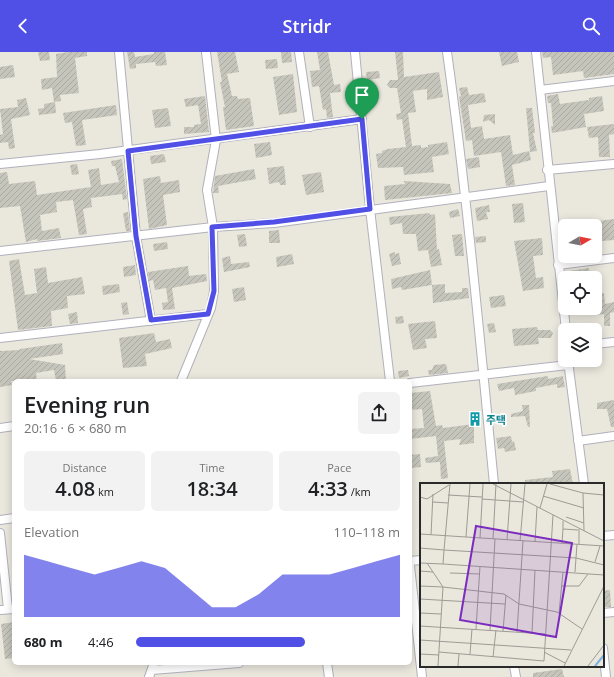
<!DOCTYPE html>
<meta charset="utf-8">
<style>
body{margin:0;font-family:"Open Sans","Noto Sans KR",sans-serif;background:#f2f2f2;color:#202124;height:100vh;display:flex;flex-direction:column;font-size:15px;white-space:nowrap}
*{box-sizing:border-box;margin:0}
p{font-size:13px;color:#757577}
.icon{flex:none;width:22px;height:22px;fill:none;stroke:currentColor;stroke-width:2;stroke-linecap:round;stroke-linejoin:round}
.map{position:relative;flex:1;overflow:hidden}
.drawer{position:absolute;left:12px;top:327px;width:400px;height:286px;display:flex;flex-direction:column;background:#fff;border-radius:6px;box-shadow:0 2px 10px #0003}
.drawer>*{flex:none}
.needle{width:26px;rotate:80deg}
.buttons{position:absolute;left:558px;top:167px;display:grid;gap:8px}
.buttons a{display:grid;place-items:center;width:44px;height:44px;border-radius:6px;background:#fff;box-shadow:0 2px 10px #0003;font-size:20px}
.pin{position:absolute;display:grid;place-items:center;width:34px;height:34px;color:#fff;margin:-41px -17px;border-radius:50% 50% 50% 0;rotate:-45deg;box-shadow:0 0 4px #0007}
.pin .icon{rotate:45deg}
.round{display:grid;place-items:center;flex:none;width:42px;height:42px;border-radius:6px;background:#f2f2f2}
.head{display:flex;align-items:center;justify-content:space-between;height:68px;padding:0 12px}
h1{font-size:22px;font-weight:600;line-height:30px}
.figures{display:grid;grid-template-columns:repeat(3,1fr);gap:6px;height:68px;padding:4px 12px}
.figures div{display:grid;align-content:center;border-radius:6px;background:#f2f2f2;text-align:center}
.figures b{font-size:20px;font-weight:600}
.figures small{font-size:11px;font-weight:400}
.figures p{font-size:11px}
.chart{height:112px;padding:8px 12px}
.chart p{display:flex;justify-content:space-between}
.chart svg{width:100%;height:72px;margin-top:4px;fill:#504fe6;opacity:.7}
ul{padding:0 12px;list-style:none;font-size:13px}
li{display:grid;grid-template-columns:64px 48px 1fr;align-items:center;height:30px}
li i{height:10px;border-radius:5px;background:#504fe6}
header{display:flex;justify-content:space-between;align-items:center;height:52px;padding:0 12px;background:#504fe6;color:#fff;font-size:18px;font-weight:600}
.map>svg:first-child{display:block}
.building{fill:url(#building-hatch)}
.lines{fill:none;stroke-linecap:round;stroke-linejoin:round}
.street-casing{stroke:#b1b1bc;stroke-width:10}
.street{stroke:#fff;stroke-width:8}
.route-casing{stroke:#fff;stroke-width:8}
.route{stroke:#504fe6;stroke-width:5}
.labels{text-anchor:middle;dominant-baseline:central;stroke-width:3.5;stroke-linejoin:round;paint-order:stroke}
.culture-label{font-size:11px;font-weight:bold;fill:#0d838f;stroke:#fff;text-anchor:start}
.inset-river{fill:none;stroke:#7cb2e1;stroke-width:2}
.inset-road{fill:none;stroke:#9d9b95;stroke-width:1}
.view{fill:#7b2cbf;fill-opacity:0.15;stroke:#7b2cbf;stroke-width:2}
.inset-edge{fill:none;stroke:#2a2a2a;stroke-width:2}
</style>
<header><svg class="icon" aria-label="back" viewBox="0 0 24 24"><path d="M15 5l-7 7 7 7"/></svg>Stridr<svg class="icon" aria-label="search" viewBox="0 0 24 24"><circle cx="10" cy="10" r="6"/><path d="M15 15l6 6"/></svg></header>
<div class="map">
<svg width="614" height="625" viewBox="0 0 614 625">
<defs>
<pattern id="building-hatch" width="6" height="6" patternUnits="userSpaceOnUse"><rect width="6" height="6" fill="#c6c5bc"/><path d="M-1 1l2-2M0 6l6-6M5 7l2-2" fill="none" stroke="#aaa9a2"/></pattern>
</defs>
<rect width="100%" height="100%" fill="#eae7dd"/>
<path class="building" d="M38,0H49L50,8L40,9Z
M68,0H87V4L75,6L79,41L60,43L61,49L54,50L52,36L42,38L41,27L57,25L56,2Z
M127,0H134L135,5L154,2V0H165L167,13L156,14L155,10L136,12V16L130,17Z
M217,0H235L239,20L227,22L232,44H237L238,47L250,46L254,74L226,78L223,55H225L220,30H222Z
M281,0H291L292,10L282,11Z
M317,0H328L334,33L340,32L341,40L330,41L333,65L327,66L326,57L323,58L319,34L312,35L310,19L320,18Z
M395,0H403L404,25L439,20L443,45L427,48V37L413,39L416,60L408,61L412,94L421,93V96L428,95V93L447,90L449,102L432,105L434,120L404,123L403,115L378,116L376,102L382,101V99L388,97L406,95L402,67L397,68L396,62L401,61L397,36H390L387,33L390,28H398Z
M499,0H517L519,10L502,14Z
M542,0H614V22L584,26L583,19L553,23L551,5L543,6Z
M277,7L278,16L266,17L265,8Z
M13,13L15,25L0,27V15Z
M379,19L380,26L367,28L366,20Z
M293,22L297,60L279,63L273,25Z
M467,35L469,43L484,41L486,50L468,53L471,76L482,74L484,87L510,83L513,103L529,99L531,108L512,113L515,133L506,134L501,100L474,104L472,88L466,89L459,45L461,44L459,36Z
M558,42L560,52L589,48V46L602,44L604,59L584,62L586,75L552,81L551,74H553L551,51H548L547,44Z
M205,44L209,80L184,82V75H194V73L201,72L198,53L186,55L184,47Z
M26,46L30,63L11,67L15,96L9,97L8,90L0,91V83L3,82L0,57L18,55L17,48Z
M55,50L56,61L39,63L38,57L44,56V52Z
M116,53L117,63L82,68L86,93L76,94L72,70L65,71L63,61Z
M168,56L171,74L155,76L152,58Z
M526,56H532L535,81H533L537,99L530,100Z
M495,62V73L489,68L483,70L484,63Z
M614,72V82L609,83L610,105H599L598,85L589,86L587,75Z
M270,90L272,103L256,106L254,92Z
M164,102L166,110L151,112L150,104Z
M479,105L480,115L468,117L466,107Z
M122,107L127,147L123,148L122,142L91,146L92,155L83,157L87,182L79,183L73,148L56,150L57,160L40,163L42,179L59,176L61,186L37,189V187L26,190L20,154L0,156V121L7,120L9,132L35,129L37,143L91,135L88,118L99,116L101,133L119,130L115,114H112L111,109Z
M77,112L79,122L72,123L70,113Z
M284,114L286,133H280L279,130L269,132L267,116Z
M254,117L256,127L218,134L219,141H213L215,124Z
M321,120L324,140L306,143L302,123Z
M160,124L161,131L179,128L180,140L163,143L167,173L149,177L143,127Z
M404,129L450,132L452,141L385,148L384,134L405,132Z
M523,151L525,170L514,171L512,152Z
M489,153L490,160H486L488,167L477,169L475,156Z
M458,157L460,164L450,166L449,160Z
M128,160L130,179H126L123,161Z
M430,161V163L435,162L437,198L439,197L442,213L431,215L428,198L418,199L416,182H403L402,171L390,173L389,165Z
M614,167V188L602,189L599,169Z
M279,178L280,191H269V179Z
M245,182L247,194L239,195L237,183Z
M462,182L464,204H455L452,183Z
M486,184V190L476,191L475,185Z
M542,186L543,203L533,204L536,226L543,225L544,236L523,239L514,189Z
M167,190L168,197L154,199L153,192Z
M395,200V202L399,201L401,212L392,214L389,202Z
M292,202L294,212L277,215L276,205Z
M230,204L231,212L249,210L250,215L224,220L222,206Z
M19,207L25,243L37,241L34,217L46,215L48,231L82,225L85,242L67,244L68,256L51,259L52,274L18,278L9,209Z
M135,213L136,223L124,225L123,215Z
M188,214L189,224L206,222L207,229L172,236L175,257L163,258L162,251L168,250L166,236L155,238L153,228L149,229L148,220Z
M589,216L590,222L571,225L570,219Z
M430,218L432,233L402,238L401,235L392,237L391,227Z
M119,232L120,240L103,243L102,234Z
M445,232V241L462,240V236H468L469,246L433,251L432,233Z
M244,235L246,248L234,250L232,237Z
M604,241L605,252L614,250V260L610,261V274H604V262L597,263L595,255V242Z
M504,243L506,254L491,256L489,245Z
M127,250L129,262L123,263L121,251Z
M77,260L78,271L70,272L68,262Z
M403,264L404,271L396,272L395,265Z
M435,269L437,286L425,287L427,296L413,298L408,272Z
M494,271L496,280L489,281L487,272Z
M537,275L538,278H550L553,281L551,286H538L539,292L514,294L512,277Z
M154,281L156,290L170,287L172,296L145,302L147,314L123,316L119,286Z
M62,291L63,302L29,307L65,313L66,329H56L54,318L36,321L37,329H11L12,333L0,335V299L20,298V297Z
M446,312L448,321L429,323L428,318H432L434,313Z
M408,318L409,324L399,326L398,319Z
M548,324V327L563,324L565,335L557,336V332L536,336V339L515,343L514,336L499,339L497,332Z
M430,339L436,374L442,373L443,376L474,372V391L459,393L461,387L444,389L448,426L441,427L440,410L426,411L425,406L438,404L436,384L410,387V377L424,376L422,357L410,358V341Z
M614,348V375H611L607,357H597V351Z
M522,353H529L530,375H528L525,364L511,365V362L523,359Z
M511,384L512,390L514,389L516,398L505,400L504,396L498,397L496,386Z
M420,402L421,415L411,416L410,403Z
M570,417L573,432H525V428L553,425L552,419Z
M610,538L611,555H604L603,539Z
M14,570V606L5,607L1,572Z
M562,617L564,625H533V621Z"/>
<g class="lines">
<defs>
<path id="street" d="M119,0L136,184L151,269
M299,0L310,75
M355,0L370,157L390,329
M447,0C467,143 480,288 494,432
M536,0L566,278
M540,38L614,29
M0,112L100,102L362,67
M547,118L614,112
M0,199L213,175L274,171L549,134
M558,213L614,206
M0,286L208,262
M595,292L614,290
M568,309L584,432
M181,329L211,256L214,239L213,175L207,138L216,88L206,0
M410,331L568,313
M0,376L14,374
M578,389L614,384
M0,468L14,466
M0,481L8,557
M603,484L614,483
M410,509L421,508
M410,514L422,625
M0,558L14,557
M603,561L614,560
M603,596L606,625
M327,611L329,625
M514,614L516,625
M152,618L239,611
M149,625L154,611"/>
</defs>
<use href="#street" class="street-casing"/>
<use href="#street" class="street"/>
</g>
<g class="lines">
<defs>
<path id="route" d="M362,67L370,157L274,170L212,175L214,239L208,262L151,268L136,184L128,99Z"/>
</defs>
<use href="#route" class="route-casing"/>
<use href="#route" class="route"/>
</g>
<defs>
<symbol id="building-bare" viewBox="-9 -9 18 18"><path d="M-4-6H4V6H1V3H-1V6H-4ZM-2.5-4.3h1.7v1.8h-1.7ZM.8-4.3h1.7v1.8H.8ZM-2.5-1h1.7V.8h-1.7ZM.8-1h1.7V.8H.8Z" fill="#0f9aa8" stroke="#fff" stroke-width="2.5" paint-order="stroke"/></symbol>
</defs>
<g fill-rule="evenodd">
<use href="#building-bare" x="465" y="357" width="20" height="20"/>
</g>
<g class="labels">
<g class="culture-label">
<text x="486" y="367">주택</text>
</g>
</g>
<g transform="translate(420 431)">
<rect width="184" height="184" fill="#eae7dd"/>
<path class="inset-river" d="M175,183L184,172"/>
<path class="inset-road" d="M30,1L24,67L156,75L184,82M73,1L184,58M130,1L163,10L184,12M163,10L164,48M28,12L62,14M123,13L164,25M0,14L7,16L29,2M62,16L103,19M13,19L28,20M120,25L127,1M146,34L164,40M143,38V46L158,47M0,51L184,63M11,52L13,11M46,54L50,1M60,55L63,1M73,56L76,1M87,57L91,1M100,58L105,1M115,59L117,24M142,60L143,46M159,61V46M0,65L24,67L23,81L184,92M175,79L180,63M0,80L23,81M7,80L23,104L84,111L99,121L137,129L162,146M0,88L13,89M155,89L157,61M30,90L60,91M0,103L23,104L18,183M141,103H159L168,91M0,116L85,121M0,130L21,131M139,130L143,89M0,143L125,151M56,146L60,83M70,147L75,56M83,148L86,112M97,149L103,58M112,150L115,87M0,157L151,167M19,169L124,178L133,32M124,169L145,180M0,171L19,172M50,171L52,146M73,174L76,147M38,183L39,171M144,183L184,103M168,183L184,162"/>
<path class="view" d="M56,43L152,60L136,154L40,137Z"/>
<rect width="184" height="184" class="inset-edge"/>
</g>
</svg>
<div class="buttons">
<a><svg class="needle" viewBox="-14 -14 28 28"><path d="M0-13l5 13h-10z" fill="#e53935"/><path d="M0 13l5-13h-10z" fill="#757577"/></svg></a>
<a><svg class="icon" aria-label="locate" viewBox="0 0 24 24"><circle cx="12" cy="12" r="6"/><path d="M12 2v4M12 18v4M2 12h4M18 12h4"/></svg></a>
<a><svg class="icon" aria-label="layers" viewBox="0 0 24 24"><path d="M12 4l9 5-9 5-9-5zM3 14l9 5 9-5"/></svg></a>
</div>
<div class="pin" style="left:362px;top:67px;background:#1e9e55"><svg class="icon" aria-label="arrive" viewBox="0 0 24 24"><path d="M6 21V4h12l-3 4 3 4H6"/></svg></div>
<section class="drawer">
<div class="head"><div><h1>Evening run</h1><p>20:16 · 6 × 680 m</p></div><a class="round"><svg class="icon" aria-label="share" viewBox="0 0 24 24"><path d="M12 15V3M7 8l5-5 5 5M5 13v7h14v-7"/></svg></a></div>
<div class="figures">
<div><p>Distance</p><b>4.08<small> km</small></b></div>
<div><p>Time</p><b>18:34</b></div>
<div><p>Pace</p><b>4:33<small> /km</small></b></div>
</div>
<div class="chart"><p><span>Elevation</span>110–118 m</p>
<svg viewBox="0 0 160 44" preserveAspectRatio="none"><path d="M0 44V6L10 10L20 14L30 18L40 14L50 10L60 14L70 26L80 38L90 38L100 30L110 18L120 18L130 18L140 14L150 10L160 6V44z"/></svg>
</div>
<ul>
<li><b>680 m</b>4:46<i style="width:64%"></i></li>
</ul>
</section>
</div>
